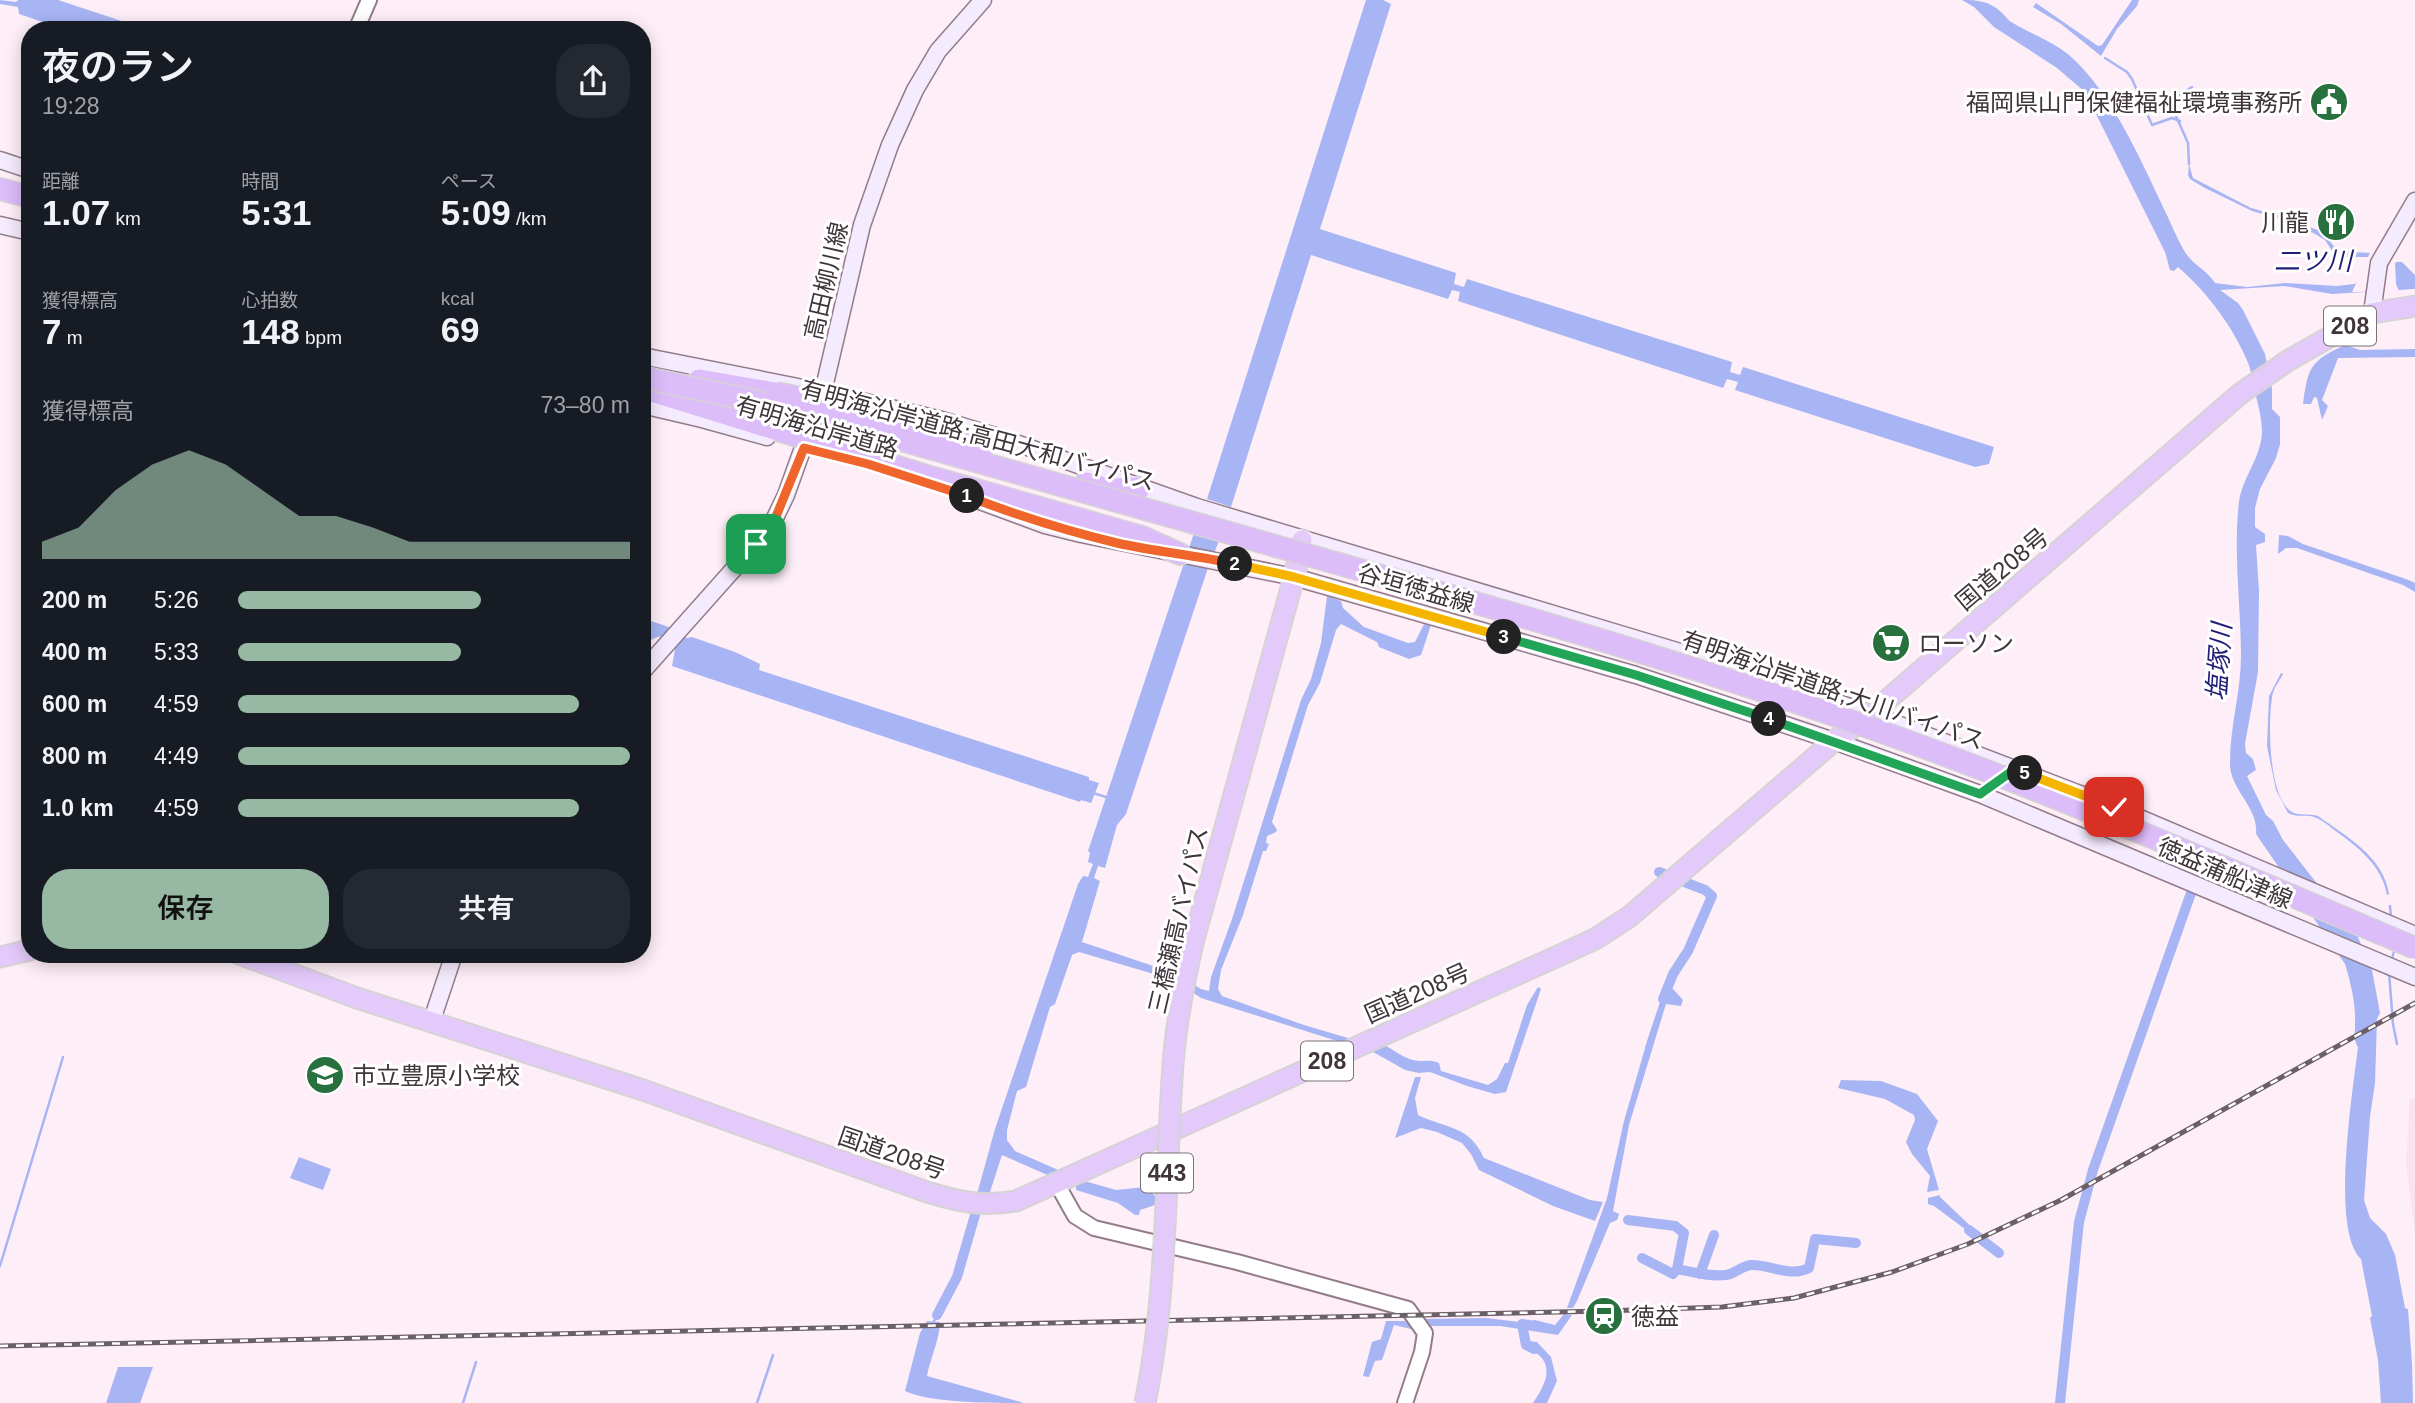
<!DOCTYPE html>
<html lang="ja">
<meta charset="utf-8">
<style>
body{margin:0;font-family:Helvetica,"Noto Sans JP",sans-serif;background:#242831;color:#f1f3f6;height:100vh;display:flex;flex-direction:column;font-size:26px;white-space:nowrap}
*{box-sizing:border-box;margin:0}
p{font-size:23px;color:#9ea1a6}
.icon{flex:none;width:38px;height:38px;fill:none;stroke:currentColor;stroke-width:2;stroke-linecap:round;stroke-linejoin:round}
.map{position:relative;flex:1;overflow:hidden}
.side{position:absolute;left:21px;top:21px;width:630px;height:942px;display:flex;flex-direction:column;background:#171b24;border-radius:28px;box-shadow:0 4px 18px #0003}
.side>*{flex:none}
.pin{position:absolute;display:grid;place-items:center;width:60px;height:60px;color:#fff;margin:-30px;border-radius:14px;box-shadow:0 4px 10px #0006}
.km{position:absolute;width:35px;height:35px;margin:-18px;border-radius:50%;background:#222;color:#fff;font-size:19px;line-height:35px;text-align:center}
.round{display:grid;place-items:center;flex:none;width:74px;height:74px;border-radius:28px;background:#242831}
.head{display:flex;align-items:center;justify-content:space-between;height:119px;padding:0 21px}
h1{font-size:38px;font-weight:600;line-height:52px}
.figures{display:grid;grid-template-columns:repeat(3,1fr);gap:10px;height:119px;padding:7px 21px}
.figures div{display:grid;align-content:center}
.figures b{font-size:35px;font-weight:600}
.figures small{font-size:19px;font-weight:400}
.figures p{font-size:19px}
.chart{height:196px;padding:14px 21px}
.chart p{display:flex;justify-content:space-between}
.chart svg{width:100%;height:126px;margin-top:7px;fill:#97b8a3;opacity:.7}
.button{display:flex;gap:14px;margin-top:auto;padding:14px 21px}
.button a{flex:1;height:80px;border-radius:28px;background:#97b8a3;color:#111;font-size:28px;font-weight:600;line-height:80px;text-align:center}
.button a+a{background:#242831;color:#f1f3f6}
ul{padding:0 21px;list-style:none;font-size:23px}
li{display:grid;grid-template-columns:112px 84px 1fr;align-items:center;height:52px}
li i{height:18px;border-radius:9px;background:#97b8a3}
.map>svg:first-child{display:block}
.built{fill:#fce1f0}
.water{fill:#a8b5f4}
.pier{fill:#feeef7}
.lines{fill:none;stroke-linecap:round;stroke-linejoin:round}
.stream{stroke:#a8b5f4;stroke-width:2.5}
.canal{stroke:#a8b5f4;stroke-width:10}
.tertiary-casing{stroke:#937c89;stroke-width:18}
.secondary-casing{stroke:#937c89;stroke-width:19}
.trunk-casing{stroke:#d5d3d4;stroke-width:23}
.motorway-casing{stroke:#d5d3d4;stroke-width:24}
.tertiary{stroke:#fff;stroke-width:14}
.secondary{stroke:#f5ebfe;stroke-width:16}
.trunk{stroke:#e4cafb;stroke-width:19}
.motorway{stroke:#ddbcfa;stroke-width:21}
.rail-casing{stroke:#6b6067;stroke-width:5}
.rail{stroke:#fff;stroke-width:2.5;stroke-dasharray:8;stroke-linecap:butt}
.trunk-bridge-casing{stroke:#d5d3d4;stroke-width:23;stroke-linecap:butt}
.motorway-bridge-casing{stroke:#d5d3d4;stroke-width:24;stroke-linecap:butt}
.trunk-bridge{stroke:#e4cafb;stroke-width:19}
.motorway-bridge{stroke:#ddbcfa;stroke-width:21}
.split-1-casing{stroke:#fff;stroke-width:14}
.split-2-casing{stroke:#fff;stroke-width:14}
.split-3-casing{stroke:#fff;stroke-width:14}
.split-4-casing{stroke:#fff;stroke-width:14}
.split-5-casing{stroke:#fff;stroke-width:14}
.split-6-casing{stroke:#fff;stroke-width:14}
.split-1{stroke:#f0652b;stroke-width:9}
.split-2{stroke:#f0652b;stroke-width:9}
.split-3{stroke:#f5b400;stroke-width:9}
.split-4{stroke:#22a559;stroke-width:9}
.split-5{stroke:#22a559;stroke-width:9}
.split-6{stroke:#f5b400;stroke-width:9}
.labels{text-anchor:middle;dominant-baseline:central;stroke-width:6;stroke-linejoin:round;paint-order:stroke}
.shield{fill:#fff;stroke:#797276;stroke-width:2}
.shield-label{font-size:23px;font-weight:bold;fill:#3f353b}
.poi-label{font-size:24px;fill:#3f353b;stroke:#fff;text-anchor:start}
.street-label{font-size:24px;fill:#3f353b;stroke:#fff}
.water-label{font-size:26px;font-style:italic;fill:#201d74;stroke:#fff}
</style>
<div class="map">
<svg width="2415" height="1403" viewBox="0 0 2415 1403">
<rect width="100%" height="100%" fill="#feeef7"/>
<path class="built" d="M2410,1098L2415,1100V1233L2406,1163Z"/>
<path class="water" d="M0,0L16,2L18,0H58L149,30H66L25,16L19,14L18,7L0,4Z
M1366,0H1383L1391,4L1320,229L1456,273L1454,284L1464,287L1467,279L1732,362L1730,372L1740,375L1743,367L1994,447L1989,464L1975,467L1735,390L1738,382L1727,379L1723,388L1458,301L1460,292L1452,290L1448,299L1311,255L1231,507L1207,499Z
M1962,0C1978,0 1989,1 2001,12C2006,16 2008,21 2013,23C2031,34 2052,41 2069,55C2110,90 2141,160 2164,209C2171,223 2177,239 2185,252C2193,265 2207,270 2215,283L2247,287L2285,283L2337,286L2354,284L2397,262H2402L2415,275V289L2332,294L2284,286L2220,290L2238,303L2243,310L2265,354L2272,389V409L2280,417V444L2276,458L2260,489L2255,508V527L2265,534V542L2256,545L2259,591L2258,672L2245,744L2246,753L2253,759L2256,770L2247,776L2266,815L2273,821L2283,840L2357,935L2372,970L2380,1013L2377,1019L2375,1083L2370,1117L2364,1200L2370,1218L2386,1234L2395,1255L2405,1308L2408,1309L2412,1364L2413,1403H2381L2378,1360L2370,1318L2372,1316L2361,1259C2330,1230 2353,1090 2358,1047C2353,1040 2355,1034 2355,1025C2356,1004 2351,984 2345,964L2256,834C2259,807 2229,790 2230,762C2230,726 2241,691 2241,656C2241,605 2233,553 2239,502C2242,478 2261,458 2262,432C2262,420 2259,408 2256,396C2254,386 2252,375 2249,365C2234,328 2208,293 2178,267L2174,271L2170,270L2165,252L2085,92L2057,68L1994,27L1974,7Z
M2132,0H2139L2137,6L2117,29L2101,56L2061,24L2033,7L2036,3L2098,46L2102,45Z
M2189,164L2193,178L2251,208L2292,219L2300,224L2327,233L2328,239L2338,251L2370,253L2368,257H2336L2325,240L2315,234L2291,222L2252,211L2203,187L2190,179L2188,175Z
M2345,345L2360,350L2415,349V357L2338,358L2322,400L2328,406L2322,420L2317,398L2314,397L2311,404H2303C2308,367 2310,361 2345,345Z
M1199,518L1224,527L1215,551L1213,553L1126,814L1117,825L1105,868L1098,866L1094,878L1100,881L1082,942L1177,974L1201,989L1209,991L1211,977L1232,919L1301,700L1311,679L1321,643L1327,596L1341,601L1343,608L1364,627L1408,643L1415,642L1424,624L1431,625L1421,655L1409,659L1379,647L1377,642L1341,624L1336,630L1320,683L1308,705L1272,822L1277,830L1276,832L1267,836L1266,843L1269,844L1266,851H1263L1243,915L1221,970L1218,989L1222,996L1304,1025L1375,1046L1383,1044C1394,1050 1408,1062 1422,1061C1428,1061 1431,1060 1439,1063L1441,1071L1488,1085L1497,1079L1505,1063H1508L1527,1005L1538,987L1541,989L1506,1092L1495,1094L1467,1086L1430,1072L1419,1073L1405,1070L1375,1053L1201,998L1174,980L1079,952L1072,955L1055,1004L1050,1007L1026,1087L1017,1091L1007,1130V1140L1015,1151L1081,1180L1116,1190L1145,1187L1158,1198L1155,1205L1140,1210L1139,1215H1135L1118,1203L1076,1190V1183L1052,1177L1002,1155L989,1195L977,1194L995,1129L1078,884L1083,876L1088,877L1093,864L1088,862L1090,853L1088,851Z
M2279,535L2288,536L2303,544L2406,579L2415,583V592L2403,585L2297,548H2286L2278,554Z
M642,618L672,628L687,638L692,637L735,652L760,664L759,670L1089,777V780L1099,783L1091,803L1081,800L1080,802L672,666L676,644L667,636L657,637L649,641L642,639Z
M2281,673L2283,674C2279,682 2273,688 2272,698C2268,722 2268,798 2292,812C2298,816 2310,813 2318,816C2347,837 2383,856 2389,894L2387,895C2382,866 2359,848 2337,832C2330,827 2323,820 2314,817C2305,814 2297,818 2288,813L2276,790L2267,746L2269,696Z
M1665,987L1673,989L1683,1000L1681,1006L1666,1004L1629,1125L1613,1211L1619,1214L1617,1220L1610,1223L1577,1301L1573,1308H1567L1607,1198L1624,1121L1647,1041Z
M1415,1077H1421L1415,1098L1418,1115C1447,1129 1469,1125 1484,1158L1590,1200L1603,1202L1595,1221L1553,1206L1479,1170L1471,1154L1462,1143L1437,1132L1421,1128L1395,1138Z
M1841,1080L1881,1081L1917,1094L1938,1121L1927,1149L1939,1190L1927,1192L1930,1176L1912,1154L1906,1142L1915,1120L1914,1115L1885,1099L1838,1088Z
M299,1157L331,1169L323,1190L290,1178Z
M1940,1195V1197L1981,1236L1977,1238L1934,1206L1928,1204V1198Z
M1564,1314L1572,1315L1558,1335L1500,1326H1425L1419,1319L1486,1318L1520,1322L1535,1320L1555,1325Z
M927,1321L940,1322C940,1338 930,1359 927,1376L1024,1403C992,1403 930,1403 905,1391L920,1333Z
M1386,1321H1405L1415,1330L1394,1325L1382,1360L1375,1361L1369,1377L1363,1376L1372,1342L1381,1339Z
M1522,1340L1537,1342L1551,1357L1557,1381L1547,1403H1533C1542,1389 1555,1370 1539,1355C1535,1352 1527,1350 1523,1347Z
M118,1367H153L140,1403H106Z"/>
<path class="pier" d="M2386,263H2395L2396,284L2399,291L2352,292L2359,277Z"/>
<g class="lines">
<path class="stream" d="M2105,58L2127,72L2132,79L2152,125L2172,118L2180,121
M2189,164L2188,143L2171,105L2172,101L2192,87
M1093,793L1106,797
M2390,906L2391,917
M2391,962L2395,948
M2389,972L2393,1024L2397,1044
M0,1266L63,1057
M933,1323L937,1315
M463,1403L476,1362
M757,1403L773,1355"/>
<path class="canal" d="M1659,872L1705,890L1712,896L1688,951L1673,974L1663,999
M1628,1220L1675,1226L1684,1233L1677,1269
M1969,1230L1999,1253
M1642,1258L1673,1274L1677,1269C1692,1272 1710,1277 1726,1275C1734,1274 1742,1266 1751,1265C1771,1264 1789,1278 1809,1268L1815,1239L1856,1243
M1700,1274L1714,1235
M937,1315L957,1277L975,1215
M1529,1325L1522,1324L1526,1345L1534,1349
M2060,1403L2079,1222L2093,1170L2191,893"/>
<defs>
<path id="tertiary" d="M356,30L369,0
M1057,1184L1075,1216L1094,1228L1237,1262L1408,1309L1425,1333L1422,1352L1405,1403"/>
<path id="secondary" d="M0,160L30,170
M0,225L30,232
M2372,313L2379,263L2415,201
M642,356L823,392L942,420L1002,438L1197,507L1730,667L1871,714L2114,807L2415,935
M642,405L702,419L767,437
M969,497L1045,525L1081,534L1294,577L1636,675L1834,741L1980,794L2415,977
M642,672L756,544L775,518L786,495L823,392L862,225L890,145L915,90L938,51L983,0
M431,1023L454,954"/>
<path id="trunk" d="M1193,943L1294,577L1302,540
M239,954L357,998L643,1090L927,1192C960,1202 982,1207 1016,1201L1558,956L1595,939L1629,917L1834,741L1871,714L2241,393L2289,360L2372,313L2415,306
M0,957L30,950"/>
<path id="motorway" d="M0,189L30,197
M699,380L775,393
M642,388L778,430
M1086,483L1109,489L1140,488
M1107,527L1142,537L1180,554"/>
</defs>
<use href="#tertiary" class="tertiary-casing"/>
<use href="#secondary" class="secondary-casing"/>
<use href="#trunk" class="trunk-casing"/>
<use href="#motorway" class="motorway-casing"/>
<use href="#tertiary" class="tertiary"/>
<use href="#secondary" class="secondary"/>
<use href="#trunk" class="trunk"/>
<use href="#motorway" class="motorway"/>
<defs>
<path id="rail" d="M0,1346L1604,1311L1722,1307L1794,1298L1892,1272L1968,1244L2061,1200L2415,1003"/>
</defs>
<use href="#rail" class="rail-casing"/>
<use href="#rail" class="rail"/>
<defs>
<path id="trunk-bridge" d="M1145,1403C1168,1292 1165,1176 1173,1064C1176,1023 1184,983 1193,943"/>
<path id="motorway-bridge" d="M642,377L754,401L848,425C989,465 1131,505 1272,545C1453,596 1635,647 1813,708C2018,777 2216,864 2415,948
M777,393C847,407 915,426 982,450
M778,430L927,476L1107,527"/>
</defs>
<use href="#trunk-bridge" class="trunk-bridge-casing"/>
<use href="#motorway-bridge" class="motorway-bridge-casing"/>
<use href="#trunk-bridge" class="trunk-bridge"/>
<use href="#motorway-bridge" class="motorway-bridge"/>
</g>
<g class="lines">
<defs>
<path id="split-1" d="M756,544L775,519L804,448L868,464L967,496"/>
<path id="split-2" d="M967,496C1016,515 1066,531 1117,543C1156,552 1196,555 1235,564"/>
<path id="split-3" d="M1235,564L1294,577L1504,637"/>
<path id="split-4" d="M1504,637L1636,675L1769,719"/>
<path id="split-5" d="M1769,719L1980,794L2015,769L2025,773"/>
<path id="split-6" d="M2025,773L2114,807"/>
</defs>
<use href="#split-1" class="split-1-casing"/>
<use href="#split-2" class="split-2-casing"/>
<use href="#split-3" class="split-3-casing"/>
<use href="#split-4" class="split-4-casing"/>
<use href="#split-5" class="split-5-casing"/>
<use href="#split-6" class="split-6-casing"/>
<use href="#split-1" class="split-1"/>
<use href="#split-2" class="split-2"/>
<use href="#split-3" class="split-3"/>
<use href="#split-4" class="split-4"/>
<use href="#split-5" class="split-5"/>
<use href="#split-6" class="split-6"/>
</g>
<defs>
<symbol id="civic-disc" viewBox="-11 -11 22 22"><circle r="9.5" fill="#28703d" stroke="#fff"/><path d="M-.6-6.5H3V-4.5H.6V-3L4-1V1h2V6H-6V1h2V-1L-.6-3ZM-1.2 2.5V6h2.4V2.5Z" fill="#fff"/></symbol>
<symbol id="restaurant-disc" viewBox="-11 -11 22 22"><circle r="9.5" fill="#28703d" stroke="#fff"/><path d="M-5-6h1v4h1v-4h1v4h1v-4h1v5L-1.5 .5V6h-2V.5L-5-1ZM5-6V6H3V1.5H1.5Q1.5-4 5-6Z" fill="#fff"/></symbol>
<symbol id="supermarket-disc" viewBox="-11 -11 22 22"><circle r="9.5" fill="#28703d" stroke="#fff"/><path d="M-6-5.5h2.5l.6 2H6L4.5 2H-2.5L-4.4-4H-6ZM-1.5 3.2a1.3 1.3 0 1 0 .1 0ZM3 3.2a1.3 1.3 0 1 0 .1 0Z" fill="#fff"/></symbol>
<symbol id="school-disc" viewBox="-11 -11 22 22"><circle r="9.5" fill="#28703d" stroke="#fff"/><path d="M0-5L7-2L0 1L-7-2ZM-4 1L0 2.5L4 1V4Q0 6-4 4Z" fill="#fff"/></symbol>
<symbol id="station-disc" viewBox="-11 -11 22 22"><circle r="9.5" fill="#28703d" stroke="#fff"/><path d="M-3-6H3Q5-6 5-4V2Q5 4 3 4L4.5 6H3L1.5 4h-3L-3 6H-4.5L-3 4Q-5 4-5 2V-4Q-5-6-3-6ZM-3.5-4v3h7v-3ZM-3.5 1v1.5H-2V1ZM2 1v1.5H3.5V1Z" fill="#fff"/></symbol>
</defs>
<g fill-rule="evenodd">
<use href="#civic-disc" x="2307" y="80" width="44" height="44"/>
<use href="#restaurant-disc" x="2314" y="200" width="44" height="44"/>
<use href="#supermarket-disc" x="1869" y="621" width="44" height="44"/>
<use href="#school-disc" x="303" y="1053" width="44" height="44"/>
<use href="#station-disc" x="1582" y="1294" width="44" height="44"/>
</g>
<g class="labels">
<g class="shield">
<rect x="2324" y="306.5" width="52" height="39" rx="5"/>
<rect x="1301" y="1041.5" width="52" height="39" rx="5"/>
<rect x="1141" y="1153.5" width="52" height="39" rx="5"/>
</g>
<g class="shield-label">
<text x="2350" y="326">208</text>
<text x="1327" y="1061">208</text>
<text x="1167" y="1173">443</text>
</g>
<g class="poi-label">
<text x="2302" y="102" text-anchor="end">福岡県山門保健福祉環境事務所</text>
<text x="2309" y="222" text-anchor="end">川龍</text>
<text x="1918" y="643">ローソン</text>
<text x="352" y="1075">市立豊原小学校</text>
<text x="1631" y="1316">徳益</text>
</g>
<g class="street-label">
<text transform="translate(826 281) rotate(-77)">高田柳川線</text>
<text transform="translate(817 427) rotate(16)">有明海沿岸道路</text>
<text transform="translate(978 435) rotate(15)">有明海沿岸道路;高田大和バイパス</text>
<text transform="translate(2002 569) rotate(-40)">国道208号</text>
<text transform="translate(1416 588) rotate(16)">谷垣徳益線</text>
<text transform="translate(1833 690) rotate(19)">有明海沿岸道路;大川バイパス</text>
<text transform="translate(2225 873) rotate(23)">徳益蒲船津線</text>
<text transform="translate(1178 920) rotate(-77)">三橋瀬高バイパス</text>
<text transform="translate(1417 993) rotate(-24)">国道208号</text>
<text transform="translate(892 1153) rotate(19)">国道208号</text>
</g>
<g class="water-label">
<text x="2313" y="261">二ツ川</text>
<text transform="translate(2219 662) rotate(-86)">塩塚川</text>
</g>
</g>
</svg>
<div class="pin" style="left:756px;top:544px;background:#1e9e55"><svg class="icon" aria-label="arrive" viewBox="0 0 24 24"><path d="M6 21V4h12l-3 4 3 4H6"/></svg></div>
<div class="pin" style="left:2114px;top:807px;background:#d93025"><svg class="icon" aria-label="check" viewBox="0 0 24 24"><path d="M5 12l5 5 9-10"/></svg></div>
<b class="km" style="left:967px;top:496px">1</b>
<b class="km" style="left:1235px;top:564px">2</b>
<b class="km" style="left:1504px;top:637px">3</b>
<b class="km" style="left:1769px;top:719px">4</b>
<b class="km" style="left:2025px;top:773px">5</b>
<section class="side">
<div class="head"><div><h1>夜のラン</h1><p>19:28</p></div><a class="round"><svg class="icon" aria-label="share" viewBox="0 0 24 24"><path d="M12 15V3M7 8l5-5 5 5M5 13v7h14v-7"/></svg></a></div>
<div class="figures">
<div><p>距離</p><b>1.07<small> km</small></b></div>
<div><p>時間</p><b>5:31</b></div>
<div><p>ペース</p><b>5:09<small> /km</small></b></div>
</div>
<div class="figures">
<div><p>獲得標高</p><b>7<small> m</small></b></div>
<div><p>心拍数</p><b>148<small> bpm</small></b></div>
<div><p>kcal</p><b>69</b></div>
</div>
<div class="chart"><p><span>獲得標高</span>73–80 m</p>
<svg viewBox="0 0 160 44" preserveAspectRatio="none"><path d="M0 44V38L10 33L20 20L30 11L40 6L50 11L60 20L70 29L80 29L90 33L100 38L110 38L120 38L130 38L140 38L150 38L160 38V44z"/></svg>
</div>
<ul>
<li><b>200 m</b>5:26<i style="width:62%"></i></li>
<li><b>400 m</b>5:33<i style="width:57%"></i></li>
<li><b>600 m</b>4:59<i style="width:87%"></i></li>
<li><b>800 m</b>4:49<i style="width:100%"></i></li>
<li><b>1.0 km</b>4:59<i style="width:87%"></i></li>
</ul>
<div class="button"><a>保存</a><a>共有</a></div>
</section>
</div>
